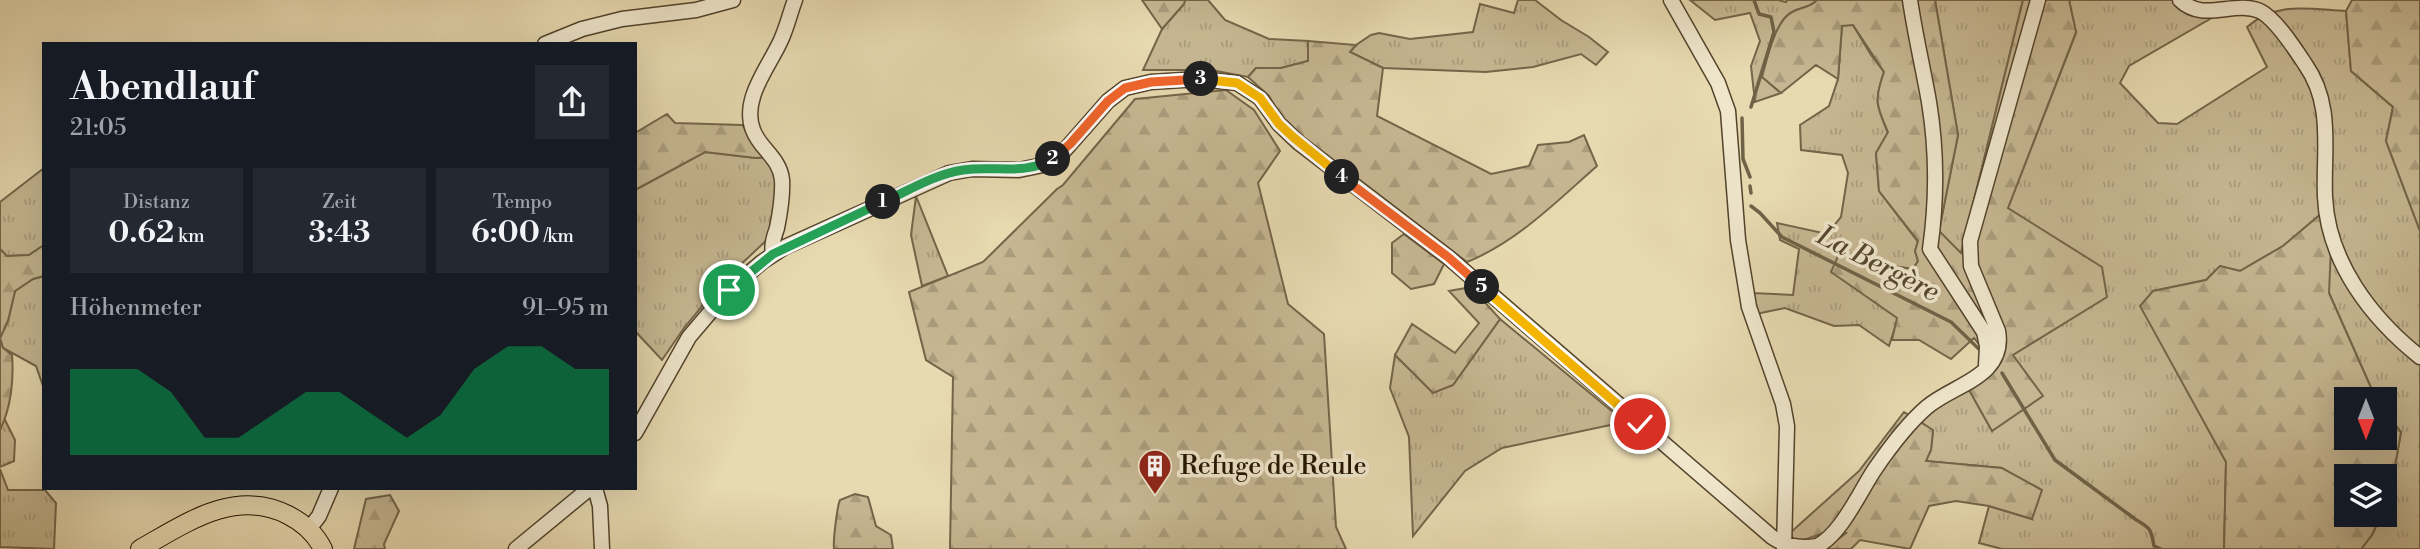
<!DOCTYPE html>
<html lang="de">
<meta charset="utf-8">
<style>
body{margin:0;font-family:"Libre Bodoni",serif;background:#242831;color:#f1f3f6;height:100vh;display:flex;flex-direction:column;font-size:26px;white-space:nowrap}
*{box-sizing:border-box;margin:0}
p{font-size:23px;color:#9ea1a6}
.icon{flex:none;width:38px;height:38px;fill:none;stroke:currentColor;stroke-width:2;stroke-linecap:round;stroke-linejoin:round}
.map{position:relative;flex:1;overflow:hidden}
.side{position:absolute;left:42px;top:42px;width:595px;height:448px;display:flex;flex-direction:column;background:#171b24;border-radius:0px;box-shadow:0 7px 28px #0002}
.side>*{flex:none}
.needle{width:46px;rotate:180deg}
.tools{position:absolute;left:2334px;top:387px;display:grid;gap:14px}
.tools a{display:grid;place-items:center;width:63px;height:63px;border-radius:0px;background:#171b24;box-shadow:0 7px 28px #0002;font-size:35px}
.pin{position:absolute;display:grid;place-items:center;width:60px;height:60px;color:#fff;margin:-30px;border:4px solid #fff;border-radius:50%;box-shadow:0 2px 7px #0007}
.km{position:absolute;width:35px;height:35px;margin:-18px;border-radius:50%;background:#222;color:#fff;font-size:19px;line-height:35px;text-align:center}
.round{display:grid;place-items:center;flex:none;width:74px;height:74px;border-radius:0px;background:#242831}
.headline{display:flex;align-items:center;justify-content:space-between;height:119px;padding:0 28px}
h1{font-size:38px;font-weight:600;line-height:52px}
.metrics{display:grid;grid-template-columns:repeat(3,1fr);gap:10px;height:119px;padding:7px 28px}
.metrics div{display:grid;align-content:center;border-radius:0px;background:#242831;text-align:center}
.metrics b{font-size:30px;font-weight:600}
.metrics small{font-size:19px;font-weight:400}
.metrics p{font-size:19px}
.chart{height:196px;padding:14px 28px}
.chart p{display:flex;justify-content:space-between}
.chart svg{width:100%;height:126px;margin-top:7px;fill:#0b8043;opacity:.7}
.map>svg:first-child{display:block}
.grass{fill:url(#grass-tufts);stroke:#746549;stroke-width:2}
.forest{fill:url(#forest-firs);stroke:#746549;stroke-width:2}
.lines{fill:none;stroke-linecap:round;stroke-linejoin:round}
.stream{stroke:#706246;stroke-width:3.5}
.minor-casing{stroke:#53442c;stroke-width:17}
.major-casing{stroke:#221300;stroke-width:20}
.minor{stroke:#efe6cc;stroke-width:14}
.major{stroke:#e7d9b0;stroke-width:18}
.split-1-casing{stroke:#fff;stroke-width:14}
.split-2-casing{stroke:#fff;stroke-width:14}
.split-3-casing{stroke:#fff;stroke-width:14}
.split-4-casing{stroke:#fff;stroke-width:14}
.split-5-casing{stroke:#fff;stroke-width:14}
.split-6-casing{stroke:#fff;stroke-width:14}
.split-1{stroke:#22a559;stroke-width:9}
.split-2{stroke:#22a559;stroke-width:9}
.split-3{stroke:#f0652b;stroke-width:9}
.split-4{stroke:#f5b400;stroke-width:9}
.split-5{stroke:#f0652b;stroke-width:9}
.split-6{stroke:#f5b400;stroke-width:9}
.labels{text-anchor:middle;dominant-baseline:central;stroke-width:7;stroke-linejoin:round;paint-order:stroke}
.poi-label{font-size:26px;fill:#221300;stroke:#efe6cc;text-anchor:start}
.water-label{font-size:28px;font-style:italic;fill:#56472e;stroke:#efe6cc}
</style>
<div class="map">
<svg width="2420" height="549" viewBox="0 0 2420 549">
<defs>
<pattern id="grass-tufts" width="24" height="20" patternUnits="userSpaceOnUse" patternTransform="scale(1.75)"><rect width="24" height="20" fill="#c6b792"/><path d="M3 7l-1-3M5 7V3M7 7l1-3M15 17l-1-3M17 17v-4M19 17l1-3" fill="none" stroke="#aa9c7c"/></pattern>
<pattern id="forest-firs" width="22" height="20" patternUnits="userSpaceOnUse" patternTransform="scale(1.75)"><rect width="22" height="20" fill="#c6b792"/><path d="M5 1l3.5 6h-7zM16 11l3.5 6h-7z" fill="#aa9c7c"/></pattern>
</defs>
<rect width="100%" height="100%" fill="#e7d9b0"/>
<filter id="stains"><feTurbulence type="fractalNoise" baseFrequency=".00286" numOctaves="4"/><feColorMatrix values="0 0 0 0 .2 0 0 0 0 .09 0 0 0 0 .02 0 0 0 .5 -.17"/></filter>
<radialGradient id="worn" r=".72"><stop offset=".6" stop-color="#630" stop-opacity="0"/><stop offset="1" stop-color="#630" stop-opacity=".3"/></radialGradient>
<path class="grass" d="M1185,0H1208L1225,20L1269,39L1308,41V61L1281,68H1256L1248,77L1211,70H1143L1162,29L1184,4Z
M1518,0H1535L1561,20L1589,37L1608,52L1596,65L1581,54L1533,67L1486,72L1383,68L1350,52L1356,45L1371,35L1379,33L1410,39L1473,32L1480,4L1514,13Z
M1690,0H1778L1786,2L1787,0H1817C1810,8 1801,7 1792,12C1775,21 1767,59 1762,77L1781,93L1755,102L1751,66L1760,41L1750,13L1715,20Z
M1935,0H2023L1961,254L1939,231L1958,135Z
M2069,0H2190L2222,12L2129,66L2120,83L2158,123L2177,124L2267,67L2247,27C2277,1 2309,9 2346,11L2351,71L2393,107L2386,141L2420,231V549H2361L2372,535L2381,515L2385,514V505L2390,495L2401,432L2385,413V399H2376L2329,293L2322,213L2283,246L2240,271L2220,266L2206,280L2153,291L2198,410L2226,462L2224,549H2002L1979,543L1989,506L2032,519L2002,468L1925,461L1931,450L1933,431L1921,422L1935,407L1968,388L1992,431L2013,355L2008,208L2076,33Z
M1842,25H1853L1871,55L1884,72C1874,100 1876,105 1888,133L1876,153L1879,191L1918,242L1915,251L1918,261L1913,269L1857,261L1840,254L1898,318L1889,346L1859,325L1834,326L1785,308L1756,314L1752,293L1793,295L1799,249L1780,240L1777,223L1827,234L1841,217L1848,173L1842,155L1801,150L1800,125L1829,106L1838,79Z
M705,152L756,158L770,157L779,196L769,238L722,282L684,328L662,360L635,331V190Z
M44,168V245L29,255L7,256L0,249V202Z
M916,196L948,276L922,286L911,235Z
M44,276V389L36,366L3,348L0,338L8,321L15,291L33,279Z
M1500,319L1625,422L1502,448L1465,471L1413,536L1409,437L1390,388L1395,355L1433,392L1453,385Z
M4,418L15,440L14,461L0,467V430Z
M0,469L8,490H45L56,503L54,549L0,547Z"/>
<path class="forest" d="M1142,0H1185L1184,4L1162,29Z
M1817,0H1935L1958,135L1939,231L1961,253L2023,0H2069L2076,32L2008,208L2102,267L2107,297L2013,355L2043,396L1992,431L1968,388L1994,364L1974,338L1951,359L1919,340H1892L1897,318L1831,272L1839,254L1857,261L1913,269L1918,261L1915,251L1918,241L1879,191L1876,153L1888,132C1876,105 1874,100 1884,72L1853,25L1842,26L1838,79L1816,65L1781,93L1762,77C1767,59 1775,21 1792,12C1801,7 1810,8 1817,0Z
M2352,0H2420V231L2386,141L2393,107L2351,71L2346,11Z
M1308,41L1356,45L1350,52L1383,68L1377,116L1491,174L1529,166L1538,145L1569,142L1584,135L1597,166C1557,201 1517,242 1467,262L1299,136L1282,119L1269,96L1248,77L1256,68H1281L1308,61Z
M1226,90L1254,110L1280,151L1258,183L1288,304L1324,334L1336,527L1346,549H950L953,377L926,360L909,292L983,262L1057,189L1063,185L1135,99Z
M667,114L675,123L742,125L770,157L756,158L705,152L635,190V133Z
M2322,213L2331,248L2329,293L2376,399H2347V438H2385V413L2401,432L2390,495L2385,505V476H2347V514L2381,515L2372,535L2361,549H2224L2226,462L2140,306L2153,291L2206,280L2220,266L2240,271L2283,246Z
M1404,234L1444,264L1434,284L1411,289L1392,273V243Z
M44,245V276L33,279L15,291L8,321L0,338V249L7,256L29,255Z
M1471,287L1500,319L1453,385L1433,393L1395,355L1412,324L1455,353L1479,323L1449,291Z
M0,340L3,348L12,355C14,379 11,408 0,430Z
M1904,412L1933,430L1931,450L1926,461L2002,468L2042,490L2032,519L1989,506L1956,501L1929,506L1910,549L1860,540L1851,549H1825L1846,533L1835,529L1795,543L1790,533L1859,471Z
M855,494L868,497L876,526L891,535L893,549H834C833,541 837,507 840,500Z
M390,495L399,511L384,544L385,549H354L366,499Z"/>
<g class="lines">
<path class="stream" d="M1751,107L1774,32L1771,17L1759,14L1754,0
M1742,118L1743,159L1750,177
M1750,186L1751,193
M1751,206L1760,213L1782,237L1951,322L1983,353
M2002,373L2055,460L2135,519C2150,528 2151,528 2154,546L2161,549"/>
<defs>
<path id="minor" d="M1671,0L1718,83L1728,111L1738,240L1749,307L1783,404L1787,426L1784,549
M1910,0C1915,34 1923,68 1929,102C1937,151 1937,200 1930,249L1984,332L1987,346L1986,365
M2180,0C2204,23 2233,0 2260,11C2276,19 2295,49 2305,64C2334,105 2323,150 2325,197C2328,262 2371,318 2420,357
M545,44L582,29L622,19L696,10L733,0
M773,254C771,245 774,237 777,228C780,213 783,196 782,180C780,158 760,149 753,130C741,99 769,67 781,40C787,27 790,13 795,0
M635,433L689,337L729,290L762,262L785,247L949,173L972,169L1019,170L1043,165L1064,151L1108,101L1125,88L1151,82L1199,79L1237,83L1260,98L1279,124L1299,143L1448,257L1772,537C1785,546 1800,549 1817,546C1841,535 1860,491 1875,469C1890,447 1906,425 1927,407C1954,384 2006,377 1998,331L1971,266L1970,241L2038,0
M595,488L600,506L602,549
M309,529L319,516L331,488
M516,549L590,488"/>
<path id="major" d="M140,549C186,523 235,488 288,515C304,523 315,533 323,549"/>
</defs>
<use href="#minor" class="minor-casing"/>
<use href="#major" class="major-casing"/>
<use href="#minor" class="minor"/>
<use href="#major" class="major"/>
</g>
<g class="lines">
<defs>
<path id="split-1" d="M729,290L773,254L883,202"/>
<path id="split-2" d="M883,202C908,191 935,174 963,170C994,165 1024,176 1053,159"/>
<path id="split-3" d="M1053,159L1070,144L1108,101L1125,88L1151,82L1201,79"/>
<path id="split-4" d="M1201,79L1237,83L1260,98L1279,124L1293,137L1342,177"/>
<path id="split-5" d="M1342,177L1448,257L1482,287"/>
<path id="split-6" d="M1482,287L1640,424"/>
</defs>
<use href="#split-1" class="split-1-casing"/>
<use href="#split-2" class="split-2-casing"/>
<use href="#split-3" class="split-3-casing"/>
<use href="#split-4" class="split-4-casing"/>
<use href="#split-5" class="split-5-casing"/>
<use href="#split-6" class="split-6-casing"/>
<use href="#split-1" class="split-1"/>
<use href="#split-2" class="split-2"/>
<use href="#split-3" class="split-3"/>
<use href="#split-4" class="split-4"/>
<use href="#split-5" class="split-5"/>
<use href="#split-6" class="split-6"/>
</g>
<defs>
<symbol id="building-pin" viewBox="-11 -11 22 30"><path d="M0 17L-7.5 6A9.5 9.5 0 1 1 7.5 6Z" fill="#8f2418" stroke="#efe6cc"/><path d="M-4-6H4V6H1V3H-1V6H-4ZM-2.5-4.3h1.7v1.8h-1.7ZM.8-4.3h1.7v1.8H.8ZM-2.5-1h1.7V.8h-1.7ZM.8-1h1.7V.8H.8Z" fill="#fff"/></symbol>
</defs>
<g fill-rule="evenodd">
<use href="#building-pin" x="1136" y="447" width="38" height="52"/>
</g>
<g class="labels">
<g class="poi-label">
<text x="1180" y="466">Refuge de Reule</text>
</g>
<g class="water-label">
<text transform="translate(1878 264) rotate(27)">La Bergère</text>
</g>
</g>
<rect width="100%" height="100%" filter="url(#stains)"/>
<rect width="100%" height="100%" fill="url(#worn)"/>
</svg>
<div class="tools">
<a><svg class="needle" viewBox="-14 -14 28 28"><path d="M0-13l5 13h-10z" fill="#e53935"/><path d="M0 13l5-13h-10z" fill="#9ea1a6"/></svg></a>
<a><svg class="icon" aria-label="layers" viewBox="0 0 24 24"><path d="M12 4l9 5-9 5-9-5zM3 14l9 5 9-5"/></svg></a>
</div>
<div class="pin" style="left:729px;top:290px;background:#1e9e55"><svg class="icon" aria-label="arrive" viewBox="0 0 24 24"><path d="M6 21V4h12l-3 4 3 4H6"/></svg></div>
<div class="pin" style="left:1640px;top:424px;background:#d93025"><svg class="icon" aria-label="check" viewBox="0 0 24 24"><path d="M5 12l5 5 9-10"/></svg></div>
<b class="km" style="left:883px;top:202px">1</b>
<b class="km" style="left:1053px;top:159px">2</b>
<b class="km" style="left:1201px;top:79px">3</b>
<b class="km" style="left:1342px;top:177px">4</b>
<b class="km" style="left:1482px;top:287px">5</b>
<section class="side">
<div class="headline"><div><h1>Abendlauf</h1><p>21:05</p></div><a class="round"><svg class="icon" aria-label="share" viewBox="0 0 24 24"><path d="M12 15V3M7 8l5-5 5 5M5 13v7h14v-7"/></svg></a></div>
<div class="metrics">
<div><p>Distanz</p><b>0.62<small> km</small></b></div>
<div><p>Zeit</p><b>3:43</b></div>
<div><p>Tempo</p><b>6:00<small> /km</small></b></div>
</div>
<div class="chart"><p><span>Höhenmeter</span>91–95 m</p>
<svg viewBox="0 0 160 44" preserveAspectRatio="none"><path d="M0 44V14L10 14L20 14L30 22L40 38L50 38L60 30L70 22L80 22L90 30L100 38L110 30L120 14L130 6L140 6L150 14L160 14V44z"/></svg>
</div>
</section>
</div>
